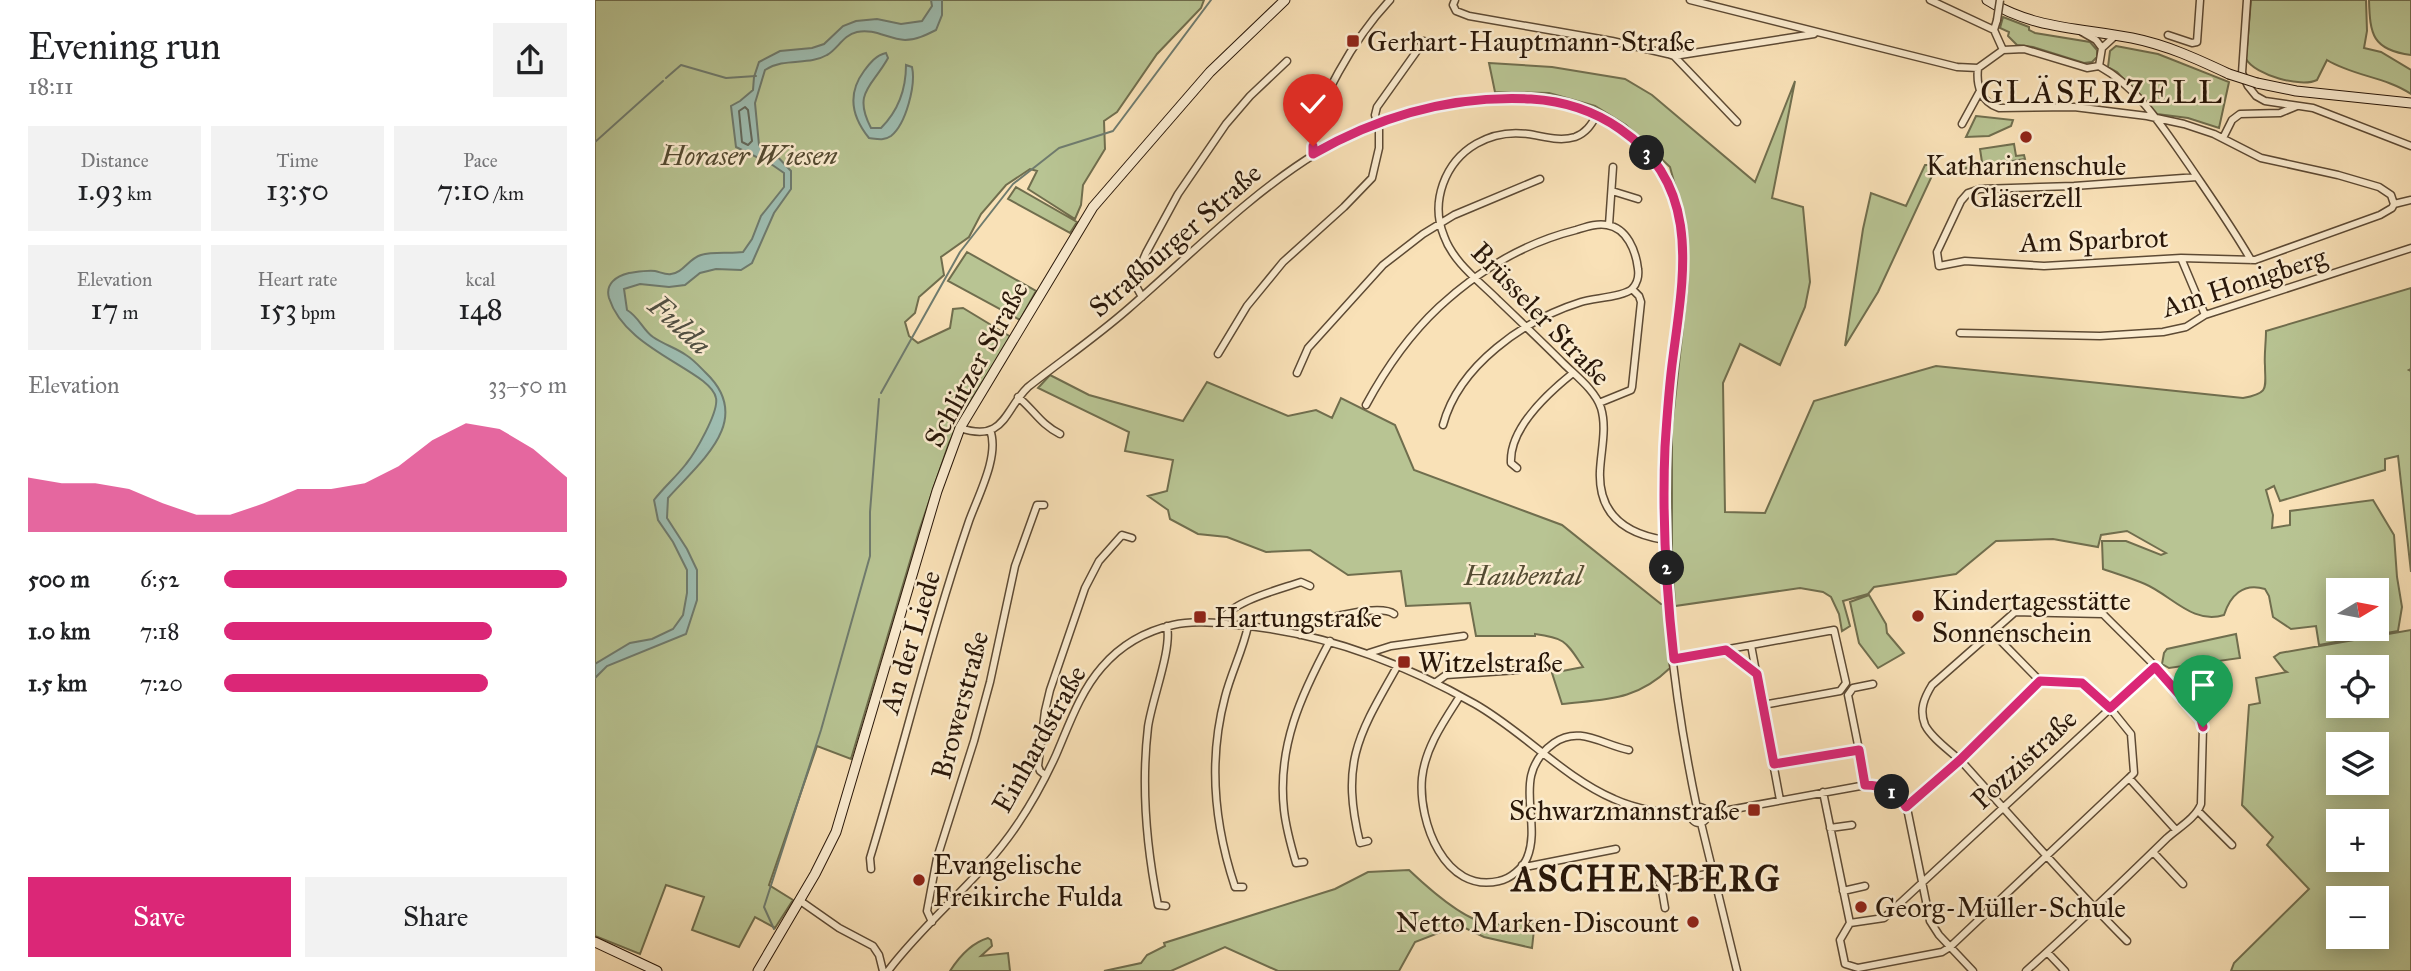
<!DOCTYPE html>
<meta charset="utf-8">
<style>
body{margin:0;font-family:"IM FELL Great Primer",serif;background:#f2f2f2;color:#202124;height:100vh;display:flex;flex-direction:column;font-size:26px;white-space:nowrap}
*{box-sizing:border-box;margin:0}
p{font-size:23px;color:#757577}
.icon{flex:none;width:38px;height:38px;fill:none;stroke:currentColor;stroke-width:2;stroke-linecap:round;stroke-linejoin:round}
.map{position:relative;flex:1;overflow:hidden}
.details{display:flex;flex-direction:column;background:#fff;width:595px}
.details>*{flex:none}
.needle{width:46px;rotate:80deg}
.buttons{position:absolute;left:1731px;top:578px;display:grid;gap:14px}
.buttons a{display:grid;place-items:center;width:63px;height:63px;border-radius:0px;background:#fff;box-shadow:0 4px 18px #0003;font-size:35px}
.pin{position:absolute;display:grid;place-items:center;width:60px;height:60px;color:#fff;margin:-72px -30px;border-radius:50% 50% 50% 0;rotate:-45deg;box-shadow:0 0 7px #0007}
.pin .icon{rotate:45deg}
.km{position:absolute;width:35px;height:35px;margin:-18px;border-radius:50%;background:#222;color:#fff;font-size:19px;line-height:35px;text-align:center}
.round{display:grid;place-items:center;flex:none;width:74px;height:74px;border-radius:0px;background:#f2f2f2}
.headline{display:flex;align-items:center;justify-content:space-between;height:119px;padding:0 28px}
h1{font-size:38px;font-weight:600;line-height:52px}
.stats{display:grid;grid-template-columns:repeat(3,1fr);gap:10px;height:119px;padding:7px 28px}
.stats div{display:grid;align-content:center;border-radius:0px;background:#f2f2f2;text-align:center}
.stats b{font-size:30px;font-weight:600}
.stats small{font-size:19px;font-weight:400}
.stats p{font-size:19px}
.chart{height:196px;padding:14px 28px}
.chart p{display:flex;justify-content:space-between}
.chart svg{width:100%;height:126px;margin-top:7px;fill:#db2777;opacity:.7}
.cta{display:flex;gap:14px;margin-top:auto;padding:14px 28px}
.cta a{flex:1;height:80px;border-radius:0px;background:#db2777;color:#fff;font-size:28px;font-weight:600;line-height:80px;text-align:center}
.cta a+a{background:#f2f2f2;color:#202124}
ul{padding:0 28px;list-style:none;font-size:23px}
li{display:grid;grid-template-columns:112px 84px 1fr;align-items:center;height:52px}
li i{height:18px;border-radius:9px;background:#db2777}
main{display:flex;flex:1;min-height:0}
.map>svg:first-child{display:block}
.green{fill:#b8c493;stroke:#706e4e;stroke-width:2;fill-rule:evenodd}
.water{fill:#9ebdb1;stroke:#6f7b6e;stroke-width:2}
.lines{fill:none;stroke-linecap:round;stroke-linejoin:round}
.shore{stroke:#646a5d;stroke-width:2}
.stream{stroke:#6f7b6e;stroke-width:2}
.minor-casing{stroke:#5d4a34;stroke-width:9}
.secondary-casing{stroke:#291709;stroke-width:11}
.minor{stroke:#fbecd0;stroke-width:6}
.secondary{stroke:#fbecd0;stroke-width:9}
.minor-bridge-casing{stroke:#5d4a34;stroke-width:9;stroke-linecap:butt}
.secondary-bridge-casing{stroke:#291709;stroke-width:11;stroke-linecap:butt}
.minor-bridge{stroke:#fbecd0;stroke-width:6}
.secondary-bridge{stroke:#fbecd0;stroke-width:9}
.route-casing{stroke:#fff;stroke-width:14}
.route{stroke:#db2777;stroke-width:9}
.poi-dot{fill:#8f2418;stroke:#fbecd0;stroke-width:2.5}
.labels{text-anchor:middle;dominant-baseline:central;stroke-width:5;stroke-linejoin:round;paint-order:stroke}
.poi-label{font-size:28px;fill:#291709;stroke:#fbecd0;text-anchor:start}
.park-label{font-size:28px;font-style:italic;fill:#544b32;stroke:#fbecd0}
.street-label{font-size:28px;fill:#291709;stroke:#fbecd0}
.water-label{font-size:30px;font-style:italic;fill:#525144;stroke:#fbecd0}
.quarter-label{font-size:32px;letter-spacing:2px;fill:#291709;stroke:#fbecd0}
.district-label{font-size:35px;font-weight:bold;letter-spacing:2px;fill:#291709;stroke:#fbecd0}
</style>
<main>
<section class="details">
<div class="headline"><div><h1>Evening run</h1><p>18:11</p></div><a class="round"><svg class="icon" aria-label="share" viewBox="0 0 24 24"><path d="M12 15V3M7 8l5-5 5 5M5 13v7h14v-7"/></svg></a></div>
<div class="stats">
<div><p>Distance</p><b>1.93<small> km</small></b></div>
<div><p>Time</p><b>13:50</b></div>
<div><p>Pace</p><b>7:10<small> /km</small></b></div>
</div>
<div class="stats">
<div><p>Elevation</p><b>17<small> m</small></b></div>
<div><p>Heart rate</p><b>153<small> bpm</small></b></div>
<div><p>kcal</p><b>148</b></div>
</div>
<div class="chart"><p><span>Elevation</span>33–50 m</p>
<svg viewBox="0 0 160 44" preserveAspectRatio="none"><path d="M0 44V25L10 27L20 27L30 29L40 34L50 38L60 38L70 34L80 29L90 29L100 27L110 21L120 12L130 6L140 8L150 15L160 25V44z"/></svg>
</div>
<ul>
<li><b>500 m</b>6:52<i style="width:100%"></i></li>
<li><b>1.0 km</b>7:18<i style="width:78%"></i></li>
<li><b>1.5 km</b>7:20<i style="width:77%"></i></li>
</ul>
<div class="cta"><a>Save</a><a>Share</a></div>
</section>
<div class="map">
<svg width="1816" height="971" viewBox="0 0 1816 971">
<rect width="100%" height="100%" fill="#f9e1b7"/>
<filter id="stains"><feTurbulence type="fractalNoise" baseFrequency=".00286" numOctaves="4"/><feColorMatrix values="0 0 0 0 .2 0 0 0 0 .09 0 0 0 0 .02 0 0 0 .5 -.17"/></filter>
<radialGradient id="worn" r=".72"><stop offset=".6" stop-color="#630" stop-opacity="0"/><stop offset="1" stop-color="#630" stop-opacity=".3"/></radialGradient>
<path class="green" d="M0,0H609L606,8L562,54L522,112L509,121L510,149L488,185L486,205L480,219L433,189L442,171L435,169L411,185L386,214L374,237L346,257L349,275L324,297L320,313L310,322L314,336L323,343L355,328L358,309L368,308L416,337L373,405L354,443L324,531L256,759L222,746L174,885L198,900L180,928L160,917L144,947L97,930L109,897L71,885L45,954L0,936Z
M1656,0H1771L1772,31L1769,48L1786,52L1816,70V94C1791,77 1758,76 1732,60L1722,80C1706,88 1660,75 1651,59Z
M1774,0H1816V55C1777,50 1775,34 1774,0Z
M1408,17L1434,27V30L1440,33L1495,42L1502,50V57L1497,62L1489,63L1438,47L1422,45L1413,36L1414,32L1405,28Z
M1521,46L1563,54L1634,82L1624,128L1593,118L1562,114L1522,72L1513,67L1515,51Z
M894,63L957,67L1030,79L1057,95L1160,182L1200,81L1177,198L1208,207L1215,282L1210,307L1185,365L1145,344L1128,383L1130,512L1170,513L1219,401L1341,366L1648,398C1675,393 1670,388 1670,366C1669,355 1671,343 1671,331L1816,288V369L1814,370L1816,371V572L1803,456L1790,459V470L1685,501L1679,486L1671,490L1678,515L1677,528L1695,525V511L1778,500L1799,535L1802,577L1807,607L1803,631L1724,645L1721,626L1696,629L1678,617L1674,596L1670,589C1648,582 1635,596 1629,615C1598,625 1576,595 1550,584C1536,578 1522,574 1508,569L1507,541H1531L1566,555L1571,553L1532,531L1506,535L1503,547L1458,539L1401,541L1361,574L1279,587L1273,594L1248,601L1255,626L1247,631L1244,614L1236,597L1228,592L1205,588L1080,606L1077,555V428L1093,282L1092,230L1075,167L1031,125L1000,106L954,93L900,92ZM1743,590H1782V628H1743Z
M1381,116L1418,120L1416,126L1394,136L1371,137Z
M1419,144L1421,156L1429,155L1430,159L1360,170L1359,166L1387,162L1385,149Z
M1330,165H1342L1283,292L1250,346L1268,229L1276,193L1311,206Z
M421,187L482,222L475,233L413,199Z
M372,252L441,291L425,320L353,281Z
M455,375L494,395L588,421L612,382L693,416L721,410L737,418L746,398L800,425L819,470L967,525L1066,604H1069L1075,668C1041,701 1011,699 967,704L957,673L988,667C971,642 971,638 940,634V636H881L875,603L811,606L806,571L753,575L715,550L671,552L632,537L603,534L575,519L573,510L553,496L572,491L578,460L530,451L534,432L443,388Z
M1274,595L1291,624L1292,633L1309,653L1283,668L1264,643L1255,602Z
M1816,630V971H1636L1639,963L1714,889L1672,845L1678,837L1647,805L1654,705L1665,703L1661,678L1692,672L1689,670L1679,657L1685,653ZM1743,667H1782V705H1743ZM1743,744H1782V782H1743ZM1743,821H1782V859H1743ZM1743,898H1782V936H1743Z
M1641,634L1645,658L1574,668L1567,664L1569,653L1572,649Z
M814,870C833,888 870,922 896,924C910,925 926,921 940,920L937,948L889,937L864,925L820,942L804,971H683L630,947L576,971H509L546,963L552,955L570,946L569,943L740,889L773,872Z
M393,938L396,940L397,946L386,956L413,953L415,971H355C364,957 376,943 393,938Z"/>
<path class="water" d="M336,0H347V15L341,30C331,35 321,40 310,40C293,39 279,28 262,32C248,35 243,49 232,55C213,66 190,57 170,70L160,103L164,145L180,154L196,171V189L179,213L157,263L146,270L121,269L105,273L90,285L74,287L45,284L29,289L32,310C44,317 48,330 58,337C68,344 81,348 91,355C99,360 105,367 111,373C160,420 105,462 73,498L72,518L92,549L102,570V600L91,634L12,666L0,678V664L35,643L57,639L78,629L88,615L92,593V570L78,542L63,520L59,500C69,487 81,477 91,464C100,453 124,412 121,398C120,392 113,385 108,381C77,358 27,339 14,298C10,284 21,276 34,273C42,272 52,270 60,271C65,272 71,275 76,274C88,273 93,259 106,255C119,251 135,254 148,252L157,239L166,216L189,187V173L176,164L141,147L136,106L145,101L158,90L159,77L164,62L185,51L217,48L229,44L248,26L261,21L282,19L306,24L327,21L337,6Z
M291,53L293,58C278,86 257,92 276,128H286C303,111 311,89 311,65L317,67C321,85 311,124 296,136C289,141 282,139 274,138C257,117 252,94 269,71C275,63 281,55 291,53Z"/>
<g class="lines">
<path class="shore" d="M150,107L153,110L157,141L153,145L147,142L144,111Z"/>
<path class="stream" d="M71,78L86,65L131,78L161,76
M0,142L68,81
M286,393L365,252L418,184L464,148L518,131L616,0
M179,929L169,907L226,730L275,556V512L284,399"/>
<defs>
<path id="minor" d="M860,0L858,5L861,11L874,16L1017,41L1073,54L1079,56L1142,122
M1095,0L1362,67L1383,68L1408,50
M1335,0L1399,30
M1652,0L1647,73L1653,86L1661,96L1670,101L1718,108L1816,146
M1402,20L1399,30L1408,50
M1487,32L1501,40L1507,48
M1573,35L1597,43L1602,42L1605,0
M1408,50L1429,49L1492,68L1504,66
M1079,56L1219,34
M1504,66C1544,88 1568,128 1594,165C1615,196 1637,227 1656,260
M1504,66L1507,48L1520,36
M1383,68C1381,86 1386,102 1404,108L1479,107L1552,116L1589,124L1619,134L1666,158L1743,175L1784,187L1796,195L1799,204
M1002,115C996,125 991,133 980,137C964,142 948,136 933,134C896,129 861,148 848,184C842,201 842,219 849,236C858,262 884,281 903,300C925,321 947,342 968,363C981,376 1000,390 1006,408C1012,428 1006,450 1005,471C1003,515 1031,534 1070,540
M1367,124L1385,91
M1628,138L1637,120L1645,114L1685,113L1702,106
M718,154C714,109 764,33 795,0
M1602,177L1479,186L1385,189L1373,193L1366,201L1342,252L1344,266L1370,261L1449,266L1586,258L1660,260L1785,215L1797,208L1799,204L1816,200
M1017,191L1043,199
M1014,225L1018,167
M1586,258L1610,315
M547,297L541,286V276L551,253L583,194L631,124L655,96L692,61
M1365,333L1505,336L1568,332L1591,327L1610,315L1816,248
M623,354L652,306L688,262L749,207L777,178L784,148V130L780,115L782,107L829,41
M702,373L713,348L788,265L828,234L859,215L945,179
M423,397C439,410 445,424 465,434
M1004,403L1036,390L1037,387L1046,302L1044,296L1037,289
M771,405C791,368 813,336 844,307C883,271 929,243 981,230C991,227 1001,223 1012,225C1032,228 1041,251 1043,269C1044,276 1042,284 1037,289C1028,297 998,298 986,302C929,320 864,365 848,425
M365,428C410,443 409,410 433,387C466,361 501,337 533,309C644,213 734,106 893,99C933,97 973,99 1009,119C1055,144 1085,190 1089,243C1091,280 1083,318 1078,355C1074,385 1072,415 1070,445C1064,566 1077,690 1102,808
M922,468L916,463C914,428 953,393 978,373
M624,623C636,601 683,590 706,582L715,586
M1397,632L1445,681L1487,683L1493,686L1515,708L1536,734L1539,773L1534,778L1581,830
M705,635C709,630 712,626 717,624C733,617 786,604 799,614
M1156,645L1239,630L1251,683L1245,691L1168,705
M1131,650L1162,674
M774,653L796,646L869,636
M1079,659L1156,645L1185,800
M840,683L851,675L923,670
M865,696C849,721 830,748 827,778C823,822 850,894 904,881C915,879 928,868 932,858C948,820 914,775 959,743C984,725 1008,745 1034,750
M1179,764L1264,749
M450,775L445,771L443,766L450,711L455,690L490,588L504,561L527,535L537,538
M1534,778L1355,947L1347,952L1263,968L1250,964L1245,940L1255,923L1289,918L1560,667
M1271,785L1253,695L1258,688L1278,684
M1228,792L1255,923
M1311,807L1365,760L1445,681
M1096 815a8 8 0 1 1 16 0a8 8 0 1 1-16 0Z
M1603,811L1637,845
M1112,814L1271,785C1290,785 1305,795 1313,813L1335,921L1344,935L1378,971
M1106,823L1142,971
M1235,828L1257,825
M773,841L765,843C745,761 764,734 803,665
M1558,852L1588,884
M709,862L701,863C696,846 691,828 689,810C682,747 706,695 735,641
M927,865L935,866L1021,849
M276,869L275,858C309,746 336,632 374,521C383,496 405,455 395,430
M1068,882L1066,885L1070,908
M1064,883L1117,873
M648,887H640C619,824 613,761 630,697C636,673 648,650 653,626
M1248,891L1270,886
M204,900L244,928L278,946L284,955L288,971
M571,906L563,905C551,845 546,787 553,727C557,699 577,650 572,626
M337,922L332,911L342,858L379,741L395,682L420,566L442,505H449
M1452,952L1470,971
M293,971C332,919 386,879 422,825C437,803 450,779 461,755C474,725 485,692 507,667C526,645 551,631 578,625C599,620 621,623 642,625C727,632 806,662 880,704C929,732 968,777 1019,799C1043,810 1070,813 1096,816
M1431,971C1479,928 1526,883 1572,838C1583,828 1601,818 1606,804L1608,727C1605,706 1526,633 1508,614L1420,612L1337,685C1329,698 1324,710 1330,725C1337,739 1357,752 1368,763C1422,823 1475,884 1532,941"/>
<path id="secondary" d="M1392,0C1437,29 1486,28 1537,38C1572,45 1602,59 1634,74
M1662,83L1701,91L1816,103
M0,942L62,971
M163,971L220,874L241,832L342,491L365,428L498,207L615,72L690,0"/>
</defs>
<use href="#minor" class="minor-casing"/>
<use href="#secondary" class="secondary-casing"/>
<use href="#minor" class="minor"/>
<use href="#secondary" class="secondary"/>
<defs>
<path id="minor-bridge" d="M1402,20L1405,0"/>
<path id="secondary-bridge" d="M1634,74L1662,83"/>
</defs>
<use href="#minor-bridge" class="minor-bridge-casing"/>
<use href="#secondary-bridge" class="secondary-bridge-casing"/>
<use href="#minor-bridge" class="minor-bridge"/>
<use href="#secondary-bridge" class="secondary-bridge"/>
</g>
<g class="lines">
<defs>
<path id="route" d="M718,146V154C786,115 858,95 936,99C969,101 998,110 1025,129C1107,185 1089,273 1078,357C1074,386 1072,416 1070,447C1067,517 1071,588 1079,659L1131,650L1162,674L1179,764L1264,750L1270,785C1288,785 1302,792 1311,807L1365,760L1445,681L1487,683L1515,708L1560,667L1606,719L1608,727"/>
</defs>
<use href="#route" class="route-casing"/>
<use href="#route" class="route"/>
</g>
<g class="poi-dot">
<rect x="751" y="34" width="14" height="14" rx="3.5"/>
<circle cx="1431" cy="137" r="7"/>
<circle cx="1323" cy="616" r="7"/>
<rect x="598" y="610" width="14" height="14" rx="3.5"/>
<rect x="802" y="655" width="14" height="14" rx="3.5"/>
<rect x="1152" y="803" width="14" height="14" rx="3.5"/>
<circle cx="324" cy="880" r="7"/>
<circle cx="1266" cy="907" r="7"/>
<circle cx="1098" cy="922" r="7"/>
</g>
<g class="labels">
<g class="poi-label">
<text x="772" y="41">Gerhart-Hauptmann-Straße</text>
<text x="1431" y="165" text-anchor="middle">Katharinenschule<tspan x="1431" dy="32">Gläserzell</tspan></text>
<text x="1337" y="600">Kindertagesstätte<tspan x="1337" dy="32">Sonnenschein</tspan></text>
<text x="619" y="617">Hartungstraße</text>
<text x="823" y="662">Witzelstraße</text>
<text x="1145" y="810" text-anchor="end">Schwarzmannstraße</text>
<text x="338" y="864">Evangelische<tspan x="338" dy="32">Freikirche Fulda</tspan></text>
<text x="1280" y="907">Georg-Müller-Schule</text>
<text x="1084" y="922" text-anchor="end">Netto Marken-Discount</text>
</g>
<g class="park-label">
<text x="154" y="155">Horaser Wiesen</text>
<text x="928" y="575">Haubental</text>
</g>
<g class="street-label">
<text transform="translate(580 240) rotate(-41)">Straßburger Straße</text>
<text transform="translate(1499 240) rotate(-2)">Am Sparbrot</text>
<text transform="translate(1649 282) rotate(-18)">Am Honigberg</text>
<text transform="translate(946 314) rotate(46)">Brüsseler Straße</text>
<text transform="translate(381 364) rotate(-61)">Schlitzer Straße</text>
<text transform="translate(315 642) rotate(-73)">An der Liede</text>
<text transform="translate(365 705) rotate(-75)">Browerstraße</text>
<text transform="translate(444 739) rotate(-61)">Einhardstraße</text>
<text transform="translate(1429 759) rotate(-43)">Pozzistraße</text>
</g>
<g class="water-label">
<text transform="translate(85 325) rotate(42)">Fulda</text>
</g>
<g class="quarter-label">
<text x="1507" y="92">GLÄSERZELL</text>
</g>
<g class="district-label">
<text x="1052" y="879">ASCHENBERG</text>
</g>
</g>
<rect width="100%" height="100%" filter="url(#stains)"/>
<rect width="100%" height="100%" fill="url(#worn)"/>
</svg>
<div class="buttons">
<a><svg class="needle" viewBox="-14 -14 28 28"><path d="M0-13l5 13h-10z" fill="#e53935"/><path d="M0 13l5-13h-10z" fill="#757577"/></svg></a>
<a><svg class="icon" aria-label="locate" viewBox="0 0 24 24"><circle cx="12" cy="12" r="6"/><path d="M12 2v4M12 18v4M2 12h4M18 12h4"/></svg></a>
<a><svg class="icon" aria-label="layers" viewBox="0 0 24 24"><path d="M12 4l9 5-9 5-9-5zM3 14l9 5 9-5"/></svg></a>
<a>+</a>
<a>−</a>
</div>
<div class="pin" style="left:1608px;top:727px;background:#1e9e55"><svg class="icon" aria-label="arrive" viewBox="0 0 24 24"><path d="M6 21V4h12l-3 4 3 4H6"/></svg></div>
<div class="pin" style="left:718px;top:146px;background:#d93025"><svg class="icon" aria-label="check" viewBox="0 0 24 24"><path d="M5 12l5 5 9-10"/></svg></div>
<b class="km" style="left:1297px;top:792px">1</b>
<b class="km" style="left:1072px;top:568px">2</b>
<b class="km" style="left:1052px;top:153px">3</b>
</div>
</main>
